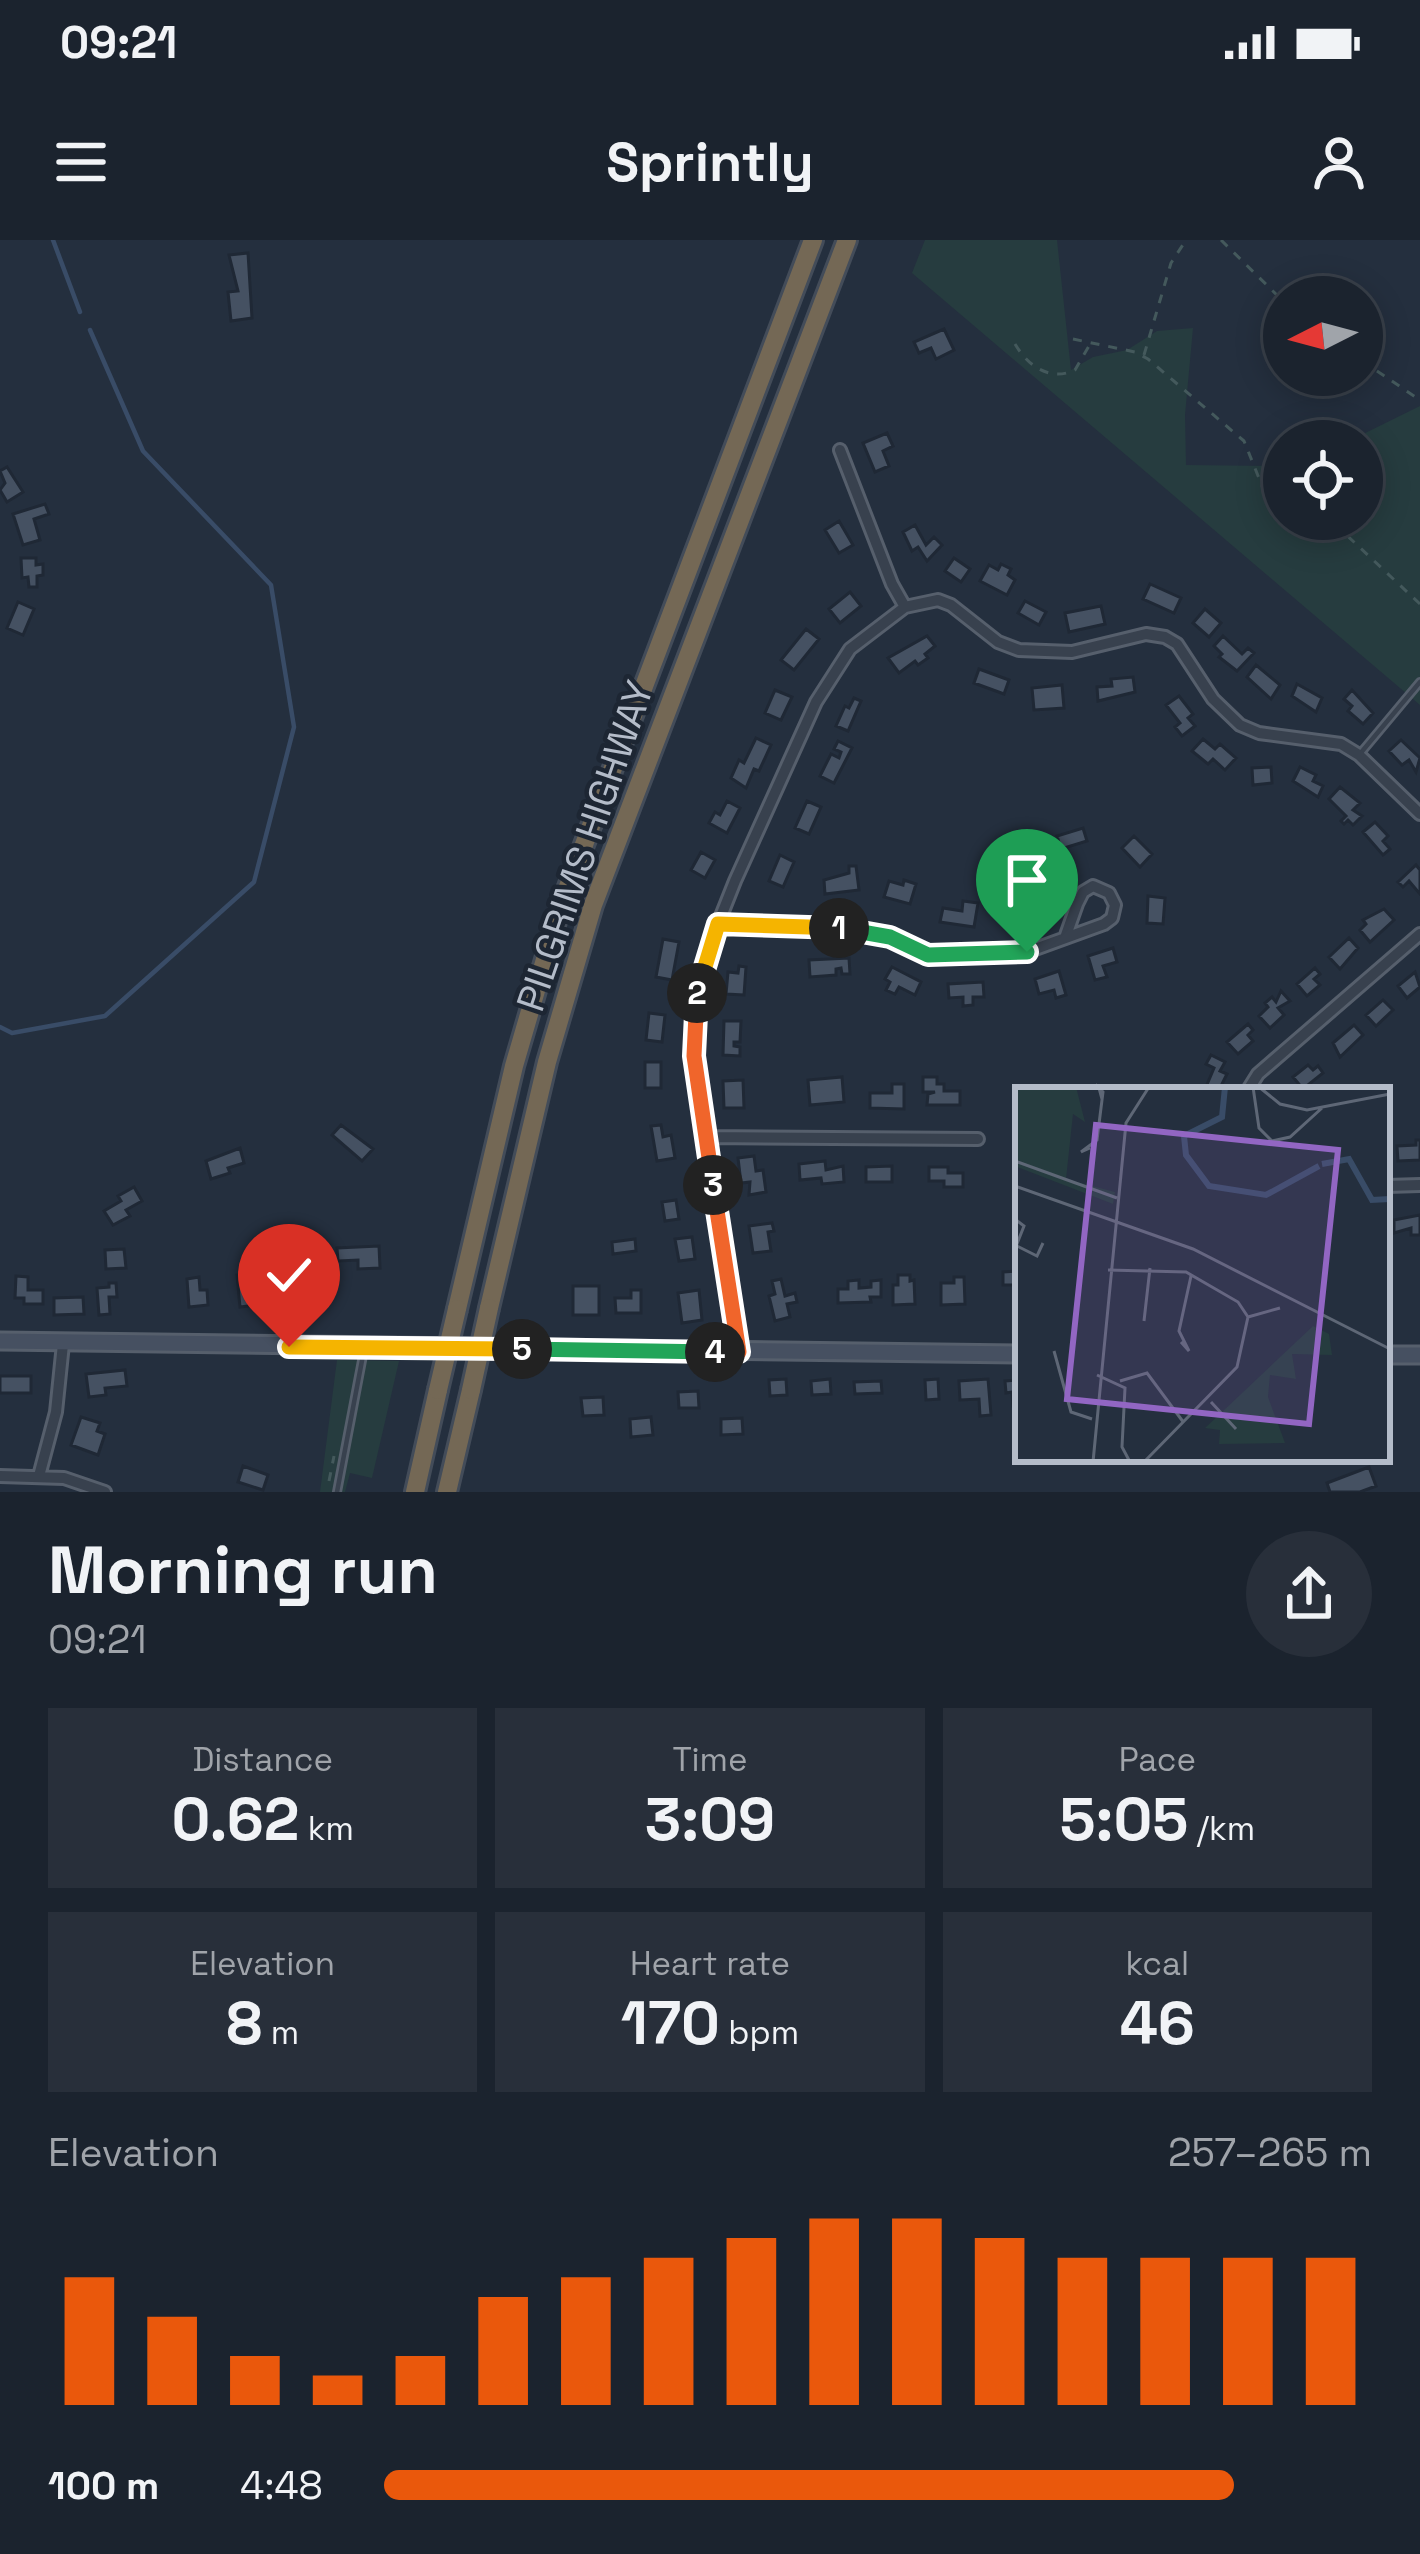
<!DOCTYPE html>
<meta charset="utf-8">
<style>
body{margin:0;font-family:"Space Grotesk",sans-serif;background:#282f3a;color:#f1f3f6;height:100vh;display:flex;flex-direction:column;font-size:45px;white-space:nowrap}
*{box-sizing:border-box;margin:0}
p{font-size:39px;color:#a0a4aa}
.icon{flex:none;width:66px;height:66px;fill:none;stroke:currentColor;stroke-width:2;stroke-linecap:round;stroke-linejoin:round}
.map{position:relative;height:1252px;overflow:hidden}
.details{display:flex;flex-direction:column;background:#1b232e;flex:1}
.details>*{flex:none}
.needle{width:78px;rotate:264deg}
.fabs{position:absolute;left:1263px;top:36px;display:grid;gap:24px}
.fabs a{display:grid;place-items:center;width:120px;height:120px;border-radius:50%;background:#1b232e;box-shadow:0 6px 30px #0003,0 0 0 3px #39404a;font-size:60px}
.pin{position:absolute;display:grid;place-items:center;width:102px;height:102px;color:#fff;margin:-123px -51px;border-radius:50% 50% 50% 0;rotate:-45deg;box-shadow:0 0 12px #0007}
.pin .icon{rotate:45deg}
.km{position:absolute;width:60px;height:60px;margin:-30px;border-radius:50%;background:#222;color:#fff;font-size:33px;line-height:60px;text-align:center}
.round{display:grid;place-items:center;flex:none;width:126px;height:126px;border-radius:63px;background:#282f3a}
.overview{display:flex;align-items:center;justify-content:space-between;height:204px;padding:0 48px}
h1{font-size:66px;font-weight:600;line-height:90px}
.stats{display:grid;grid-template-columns:repeat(3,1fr);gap:18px;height:204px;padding:12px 48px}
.stats div{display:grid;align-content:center;border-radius:0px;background:#282f3a;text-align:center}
.stats b{font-size:60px;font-weight:600}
.stats small{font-size:33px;font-weight:400}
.stats p{font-size:33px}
.chart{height:336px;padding:24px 48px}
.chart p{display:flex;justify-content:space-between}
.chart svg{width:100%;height:216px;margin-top:12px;stroke:#ea580c;stroke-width:6}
ul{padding:0 48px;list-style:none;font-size:39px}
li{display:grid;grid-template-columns:192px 144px 1fr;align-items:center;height:90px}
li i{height:30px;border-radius:15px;background:#ea580c}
.status{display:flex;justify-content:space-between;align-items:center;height:84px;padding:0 60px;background:#1b232e;direction:ltr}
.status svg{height:33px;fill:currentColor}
header{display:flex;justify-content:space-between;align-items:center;height:156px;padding:0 48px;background:#1b232e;font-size:54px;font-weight:600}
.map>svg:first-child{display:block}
.green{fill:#263c3f}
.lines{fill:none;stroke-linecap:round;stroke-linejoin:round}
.stream{stroke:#394c67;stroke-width:4.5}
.building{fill:#455162;stroke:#1f2835;stroke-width:3}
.lane-casing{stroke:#565f6c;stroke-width:10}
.street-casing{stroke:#565f6c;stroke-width:16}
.secondary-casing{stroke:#565f6c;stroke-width:21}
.highway-casing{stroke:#434c59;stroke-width:24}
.path{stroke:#44595c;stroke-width:3;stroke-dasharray:9 9;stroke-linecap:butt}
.lane{stroke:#38414e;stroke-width:4.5}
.street{stroke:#38414e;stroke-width:10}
.secondary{stroke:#465061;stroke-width:15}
.highway{stroke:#746855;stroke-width:18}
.highway-bridge-casing{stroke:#434c59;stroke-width:24;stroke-linecap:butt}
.highway-bridge{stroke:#746855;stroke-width:18}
.split-1-casing{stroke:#fff;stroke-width:24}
.split-2-casing{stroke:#fff;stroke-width:24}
.split-3-casing{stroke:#fff;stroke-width:24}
.split-4-casing{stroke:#fff;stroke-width:24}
.split-5-casing{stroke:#fff;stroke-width:24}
.split-6-casing{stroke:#fff;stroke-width:24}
.split-1{stroke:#22a559;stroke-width:15}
.split-2{stroke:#f5b400;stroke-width:15}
.split-3{stroke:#f0652b;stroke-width:15}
.split-4{stroke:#f0652b;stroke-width:15}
.split-5{stroke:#22a559;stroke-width:15}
.split-6{stroke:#f5b400;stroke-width:15}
.labels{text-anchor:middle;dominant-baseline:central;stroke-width:9;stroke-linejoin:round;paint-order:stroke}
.street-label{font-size:39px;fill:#b4bcc9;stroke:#1d2633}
.inset-river{fill:none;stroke:#394c67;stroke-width:6}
.inset-road{fill:none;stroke:#5e6776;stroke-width:3}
.view{fill:#9266c3;fill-opacity:0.15;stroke:#9266c3;stroke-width:6}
.inset-edge{fill:none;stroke:#b4bcc9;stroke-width:6}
</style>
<div class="status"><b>09:21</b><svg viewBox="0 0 49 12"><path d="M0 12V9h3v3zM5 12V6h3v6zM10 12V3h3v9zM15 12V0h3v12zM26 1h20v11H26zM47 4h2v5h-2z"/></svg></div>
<header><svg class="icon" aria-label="menu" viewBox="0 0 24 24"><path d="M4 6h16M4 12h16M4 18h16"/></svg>Sprintly<svg class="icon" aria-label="person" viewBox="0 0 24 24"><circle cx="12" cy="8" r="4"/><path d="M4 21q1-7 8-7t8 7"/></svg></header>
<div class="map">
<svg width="1420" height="1252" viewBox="0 0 1420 1252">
<rect width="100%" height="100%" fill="#242f3e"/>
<path class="green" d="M925,0H1057L1071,130L1093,117L1127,110L1157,91L1193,88L1185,175L1186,225L1284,226V279H1362V201H1349L1420,166V465L912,33Z
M337,1120L399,1121L372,1238L350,1233L345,1252H320Z"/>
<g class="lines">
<path class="stream" d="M53,0L80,72
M0,787L12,793L105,776L254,642L294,487L271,345L143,211L90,90"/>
</g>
<path class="building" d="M248,13L252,78L231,81L228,52L238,51L229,15Z
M944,89L954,110L936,119L931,108L919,113L914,102Z
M887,193L893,206L883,211L889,226L875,232L863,203Z
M7,227L23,252L7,262L0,250L5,243L0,231Z
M45,264L49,274L34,279L40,300L23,305L13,274Z
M839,281L853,305L839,313L825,290Z
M915,285L926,305L934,297L942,305L927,321L918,307L912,311L903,292Z
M21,318H36V325L43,324V335L37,336V347H29L28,337L22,338Z
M954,318L970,329L961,342L945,331Z
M1001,324L1011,329L1008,335L1015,340L1007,355L980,341L989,325L998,330Z
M1150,344L1181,358L1174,373L1143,359Z
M850,352L861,366L840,383L829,369Z
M1025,361L1046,372L1039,385L1018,373Z
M18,362L34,369L23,395L7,388Z
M1101,366L1105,384L1069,392L1065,373Z
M1205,369L1221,383L1209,397L1193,383Z
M806,389L819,399L794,430L781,420Z
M927,396L935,406L925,414L928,418L918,425L915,421L899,433L888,418Z
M1223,396L1242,414L1248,408L1254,413L1237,431L1219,417L1222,414L1214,406Z
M1256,425L1280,445L1271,459L1247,437Z
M979,429L1009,440L1004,454L974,443Z
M1133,437L1135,452L1098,461L1097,447L1112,446L1111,439Z
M1297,444L1322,458L1316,472L1292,456Z
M1062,445L1064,468L1034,470L1032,448Z
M775,450L792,457L781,480L765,473Z
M1352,450L1373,473L1363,484L1348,471L1352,466L1344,459Z
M1179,456L1193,474L1188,478L1195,486L1182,496L1175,487L1180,483L1166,465Z
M854,458L861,461L848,491L836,486L845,466L849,468Z
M756,498L771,505L759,531L754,529L746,548L731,538L739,520L744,523Z
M1203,499L1215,509L1220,504L1236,518L1225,530L1213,519L1208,524L1192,511Z
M1401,500L1420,518L1416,532L1409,520L1402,525L1389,511Z
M838,501L852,508L834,543L820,536L831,514L839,518L841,512L834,509Z
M1271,527L1272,543L1253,545L1252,528Z
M1300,527L1316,535L1313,541L1323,546L1318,557L1293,541Z
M1340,547L1360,563L1353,570L1362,576L1353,585L1348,580L1344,584L1341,581L1346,576L1329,559Z
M727,561L740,568L727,593L709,583L715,572L720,575Z
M807,561L821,567L809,594L795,588Z
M1375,582L1388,596L1383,601L1390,609L1383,615L1363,592Z
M1083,588L1087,601L1061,609L1057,596Z
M1134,596L1152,614L1140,627L1122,608Z
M701,612L715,620L705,638L691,630Z
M780,615L794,622L783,647L769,641Z
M1416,625L1420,630V654L1409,641L1403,647L1398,642Z
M849,626H856L859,650L825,654L824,640L849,633Z
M904,640L916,644L910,664L884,657L889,641L903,645Z
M1035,650L1042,664L1013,679L1006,666Z
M1148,656L1165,658L1163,684L1147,683Z
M963,661L978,663L974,687L940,682L943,668L962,671Z
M1384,669L1394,680L1370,702L1360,690L1366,684L1363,680Z
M1349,698L1358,708L1340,729L1329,717Z
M663,699L679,702L672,740L656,737Z
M1113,708L1117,722L1103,726L1107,737L1095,740L1088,716Z
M849,718L850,734H842L841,728L836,729V735L810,737L809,720Z
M739,726L746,727L744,755L726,754L728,732L738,733Z
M892,727L921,742L915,755L899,747L895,754L886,750L890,742L885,739Z
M1315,728L1320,734L1314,739L1320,745L1307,756L1297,744Z
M1059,731L1066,755L1056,758L1054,750L1039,754L1035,739Z
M1415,732L1420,747L1407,758L1398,746Z
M983,742L984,757H973V765L963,766V757L949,758L948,744Z
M1281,751L1290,761L1278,768L1284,775L1270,788L1259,776L1268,767L1265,763L1272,757L1276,762Z
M1383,760L1393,770L1376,786L1366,775Z
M649,773L665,775L662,802L646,800Z
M724,781H741L740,802H734V806L740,807V816L723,815Z
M1248,784L1253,790L1248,795L1253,801L1238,814L1227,802Z
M1354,785L1363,795L1340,817L1333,803Z
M1211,815L1225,822L1220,831L1227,834L1219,850L1206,847L1214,828L1206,824Z
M645,822H661V848H645Z
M1308,825L1313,830L1318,826L1323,833L1303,849L1293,837Z
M842,837L844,862L810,865L808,840Z
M923,837H937V844H944V851H960V865H927L928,854L935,852H923Z
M743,840L744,868H724L723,841Z
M892,844H904V869L870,868V853H892Z
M341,885L373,909L362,921L332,895Z
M661,885L663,897L671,895L675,918L657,921L651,886Z
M1416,900H1420V920L1398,921L1397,906L1416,905Z
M240,908L244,923L228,928L230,933L211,939L206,921Z
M754,916L756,931L763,930L766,952L749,955L750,942L741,943L738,918Z
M825,921L826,930L843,926L844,942L822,944L821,938L800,940L799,924Z
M892,926V942H866V927Z
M929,927H948V933H963V947H944V941H929Z
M134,947L142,961L126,970L130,976L113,985L104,971L121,961L118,956Z
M676,960L679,979L665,981L662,962Z
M1420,975V995H1411V988L1394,993V980Z
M772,983L774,991L768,992L771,1011L753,1013L749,986Z
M692,997L695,1019L679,1021L675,999Z
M635,999L636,1011L613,1014L612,1002Z
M379,1006L380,1028L358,1029V1020L338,1021L337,1008Z
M124,1009L126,1028L106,1029L105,1010Z
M1018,1031V1053H1015V1045H1003V1032Z
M247,1034L248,1048L254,1047L256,1065L240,1067L237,1035Z
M898,1035H910V1041L914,1040L915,1064L893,1065V1045H898Z
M16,1036L28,1037V1050H43V1064H24V1058H15Z
M199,1037L200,1050H207L208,1065L189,1067L187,1039Z
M954,1037H964L965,1064L941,1065V1043H954Z
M781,1039L785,1056L795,1053L797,1062L787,1064L790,1077L775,1081L769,1056L775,1054L772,1041Z
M859,1040V1048L871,1047V1041L881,1040V1057H870L871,1062L838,1063V1049H848V1041Z
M109,1043H116L117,1057H109L110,1074L99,1075L97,1048L109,1047Z
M573,1046H599V1075H573Z
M631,1050H641V1073H616L615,1058H631Z
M699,1050L702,1080L682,1083L678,1053Z
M83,1057L84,1074L54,1075V1058Z
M125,1130L127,1146L105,1148L106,1155L89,1157L86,1134Z
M0,1136H31V1153H0Z
M786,1139L787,1155L770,1156L769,1140Z
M830,1139L831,1154L812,1155L811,1141Z
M938,1139L939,1159L926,1160L925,1140Z
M988,1139L991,1175L980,1176L979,1159L960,1160L959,1141Z
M1018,1140V1166H1013L1012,1152L1006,1153L1005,1141Z
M881,1141L882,1153L855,1154L854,1142Z
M698,1151L699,1168H679L678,1152Z
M603,1157L604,1175L583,1176L581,1158Z
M81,1177L100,1183L97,1191L105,1194L98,1215L71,1205Z
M651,1177L653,1195L631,1197L630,1179Z
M742,1178L743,1194L721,1195V1179Z
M243,1226L268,1235L263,1250L238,1242Z
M1369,1227L1376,1246L1360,1252H1330L1327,1243Z"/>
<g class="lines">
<defs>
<path id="lane" d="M1359,515L1420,442
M337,1252L364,1110"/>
<path id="street" d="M840,210L892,344L905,367
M718,684L869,691L928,715H946L1027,712L1104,684L1112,678L1115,665L1109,653L1093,646L1083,652L1077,664L1065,698
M1248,850L1258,834L1420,694
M706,897L978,899
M1387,946L1420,945
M739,1112L695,816V765L706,714L735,641L816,462L850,409L905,367L938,360L951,365L998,402L1019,410L1072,412L1146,394L1165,397L1177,404L1213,459L1240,485L1259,493L1341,504L1359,515L1420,574
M0,1236L64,1238L105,1252
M39,1236L56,1172L63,1104"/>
<path id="secondary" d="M0,1101L1018,1114
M1387,1115H1420"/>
<path id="highway" d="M489,1068L547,822L593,665L847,0
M457,1069L514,826L560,668L813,0
M415,1252L438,1150
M447,1252L471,1150"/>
</defs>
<use href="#lane" class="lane-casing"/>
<use href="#street" class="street-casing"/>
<use href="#secondary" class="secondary-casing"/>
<use href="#highway" class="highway-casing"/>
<path class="path" d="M1221,0L1284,62
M1073,99L1135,112L1148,119L1244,201L1265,253L1284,269
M1015,104C1028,126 1050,142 1075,130L1089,106
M1144,115L1171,23L1186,0
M1362,121L1420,160
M1317,279L1339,288L1420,364
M329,1241L334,1216"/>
<use href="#lane" class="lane"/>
<use href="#street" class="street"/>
<use href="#secondary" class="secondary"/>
<use href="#highway" class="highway"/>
<defs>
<path id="highway-bridge" d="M438,1150L457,1069
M471,1150L489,1068"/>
</defs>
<use href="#highway-bridge" class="highway-bridge-casing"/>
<use href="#highway-bridge" class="highway-bridge"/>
</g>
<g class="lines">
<defs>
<path id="split-1" d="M839,688L890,697L928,715L1027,712"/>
<path id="split-2" d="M697,753L718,684L839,688"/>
<path id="split-3" d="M697,753L694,816L713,945"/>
<path id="split-4" d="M713,945L739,1112H715"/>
<path id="split-5" d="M522,1109L715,1112"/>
<path id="split-6" d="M289,1107L522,1109"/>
</defs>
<use href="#split-1" class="split-1-casing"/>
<use href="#split-2" class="split-2-casing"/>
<use href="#split-3" class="split-3-casing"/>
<use href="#split-4" class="split-4-casing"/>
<use href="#split-5" class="split-5-casing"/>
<use href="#split-6" class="split-6-casing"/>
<use href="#split-1" class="split-1"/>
<use href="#split-2" class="split-2"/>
<use href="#split-3" class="split-3"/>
<use href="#split-4" class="split-4"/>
<use href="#split-5" class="split-5"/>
<use href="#split-6" class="split-6"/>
</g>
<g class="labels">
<g class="street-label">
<text transform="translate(585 606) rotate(-71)">PILGRIMS HIGHWAY</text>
</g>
</g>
<g transform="translate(1015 847)">
<rect width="375" height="375" fill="#242f3e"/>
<path d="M0,0H61L70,35L58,27L51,92L100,105L98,117L0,79ZM298,239L314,247L317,268L277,267L281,292L255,288L253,310L270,356L204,357L205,343L190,341Z" fill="#263c3f"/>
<path class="inset-river" d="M210,0L207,30L169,49L171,68L194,99L251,108L304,79M307,77L334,72L357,113L375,112"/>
<path class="inset-road" d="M238,0L244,41L257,54L275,50L307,21M244,0L265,17L292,23L375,7M75,61L66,65L82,53L88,5L84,1L87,12M0,74L102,111M0,99L178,162L375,262M0,132L9,139L0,162M2,159L22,169L28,156M93,183L171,185L223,215L233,230M129,234L135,181M166,255L174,264L164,244L176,189M39,264L56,325L77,332M82,288L110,301L107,360L115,375M105,294L132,286L169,336M196,315L221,342M78,375L111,36L134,0M129,375L222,280L233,230L265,221"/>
<path class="view" d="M81,38L323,63L294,337L52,312Z"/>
<rect width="375" height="375" class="inset-edge"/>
</g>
</svg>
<div class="fabs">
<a><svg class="needle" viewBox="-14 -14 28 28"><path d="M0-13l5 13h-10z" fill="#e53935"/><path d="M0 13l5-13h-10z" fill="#a0a4aa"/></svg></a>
<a><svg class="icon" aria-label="locate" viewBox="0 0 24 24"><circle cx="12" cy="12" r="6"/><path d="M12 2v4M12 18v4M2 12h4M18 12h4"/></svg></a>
</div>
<div class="pin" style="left:1027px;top:712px;background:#1e9e55"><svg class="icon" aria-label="arrive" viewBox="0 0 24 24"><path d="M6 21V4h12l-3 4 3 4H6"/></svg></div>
<div class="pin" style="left:289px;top:1107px;background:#d93025"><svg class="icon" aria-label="check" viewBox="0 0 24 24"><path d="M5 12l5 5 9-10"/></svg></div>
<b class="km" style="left:839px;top:688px">1</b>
<b class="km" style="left:697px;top:753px">2</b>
<b class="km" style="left:713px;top:945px">3</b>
<b class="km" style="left:715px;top:1112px">4</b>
<b class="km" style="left:522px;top:1109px">5</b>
</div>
<section class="details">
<div class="overview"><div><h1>Morning run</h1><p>09:21</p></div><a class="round"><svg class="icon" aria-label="share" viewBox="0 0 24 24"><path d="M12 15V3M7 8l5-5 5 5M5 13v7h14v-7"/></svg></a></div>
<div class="stats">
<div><p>Distance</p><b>0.62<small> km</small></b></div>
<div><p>Time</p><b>3:09</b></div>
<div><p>Pace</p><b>5:05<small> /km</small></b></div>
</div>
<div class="stats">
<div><p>Elevation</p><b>8<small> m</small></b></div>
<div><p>Heart rate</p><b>170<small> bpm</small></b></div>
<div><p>kcal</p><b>46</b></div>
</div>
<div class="chart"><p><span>Elevation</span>257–265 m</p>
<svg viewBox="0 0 160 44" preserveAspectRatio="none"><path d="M5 44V18M15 44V26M25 44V34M35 44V38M45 44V34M55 44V22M65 44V18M75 44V14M85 44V10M95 44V6M105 44V6M115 44V10M125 44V14M135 44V14M145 44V14M155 44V14"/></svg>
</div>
<ul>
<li><b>100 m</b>4:48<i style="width:86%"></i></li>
</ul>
</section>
